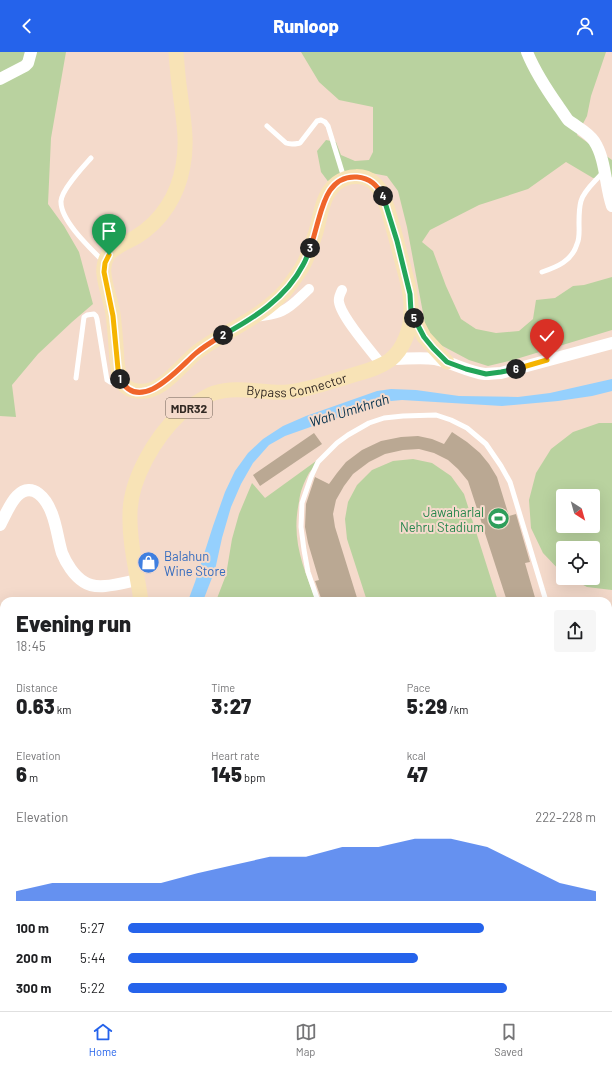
<!DOCTYPE html>
<meta charset="utf-8">
<style>
body{margin:0;font-family:Barlow,sans-serif;background:#f6f6f6;color:#202124;height:100vh;display:flex;flex-direction:column;font-size:15px;white-space:nowrap}
*{box-sizing:border-box;margin:0}
p{font-size:13px;color:#757577}
.icon{flex:none;width:22px;height:22px;fill:none;stroke:currentColor;stroke-width:2;stroke-linecap:round;stroke-linejoin:round}
.map{position:relative;flex:1;overflow:hidden}
.drawer{position:absolute;left:0px;top:545px;width:612px;height:414px;display:flex;flex-direction:column;background:#fff;border-radius:12px 12px 0 0;box-shadow:0 4px 16px #0002}
.drawer>*{flex:none}
.needle{width:26px;rotate:143deg}
.tools{position:absolute;left:556px;top:437px;display:grid;gap:8px}
.tools a{display:grid;place-items:center;width:44px;height:44px;border-radius:4px;background:#fff;box-shadow:0 4px 16px #0002;font-size:20px}
.pin{position:absolute;display:grid;place-items:center;width:34px;height:34px;color:#fff;margin:-41px -17px;border-radius:50% 50% 50% 0;rotate:-45deg;box-shadow:0 0 4px #0007}
.pin .icon{rotate:45deg}
.km{position:absolute;width:20px;height:20px;margin:-10px;border-radius:50%;background:#222;color:#fff;font-size:11px;line-height:20px;text-align:center}
.round{display:grid;place-items:center;flex:none;width:42px;height:42px;border-radius:4px;background:#f6f6f6}
.headline{display:flex;align-items:center;justify-content:space-between;height:68px;padding:0 16px}
h1{font-size:22px;font-weight:800;line-height:30px}
.metrics{display:grid;grid-template-columns:repeat(3,1fr);gap:6px;height:68px;padding:4px 16px}
.metrics div{display:grid;align-content:center}
.metrics b{font-size:20px;font-weight:800}
.metrics small{font-size:11px;font-weight:400}
.metrics p{font-size:11px}
.chart{height:112px;padding:8px 16px}
.chart p{display:flex;justify-content:space-between}
.chart svg{width:100%;height:72px;margin-top:4px;fill:#2563eb;opacity:.7}
ul{padding:0 16px;list-style:none;font-size:13px}
li{display:grid;grid-template-columns:64px 48px 1fr;align-items:center;height:30px}
li i{height:10px;border-radius:5px;background:#2563eb}
header{display:flex;justify-content:space-between;align-items:center;height:52px;padding:0 16px;background:#2563eb;color:#fff;font-size:18px;font-weight:800}
.dock{display:flex;justify-content:space-around;align-items:center;height:56px;border-top:1px solid #e0e0e0;background:#fff;font-size:11px;color:#757577}
.dock a{display:grid;justify-items:center;gap:2px}
.dock .selected{color:#2563eb}
.map>svg:first-child{display:block}
.built{fill:#eeceba}
.green{fill:#b9d29f;fill-rule:evenodd}
.water{fill:#95d0fd}
.building{fill:#baa893}
.lines{fill:none;stroke-linecap:round;stroke-linejoin:round}
.service{stroke:#fff;stroke-width:5}
.minor{stroke:#fff;stroke-width:10}
.tertiary{stroke:#fff;stroke-width:12}
.primary{stroke:#f8e3b6;stroke-width:15}
.split-1-casing{stroke:#fff;stroke-width:8}
.split-2-casing{stroke:#fff;stroke-width:8}
.split-3-casing{stroke:#fff;stroke-width:8}
.split-4-casing{stroke:#fff;stroke-width:8}
.split-5-casing{stroke:#fff;stroke-width:8}
.split-6-casing{stroke:#fff;stroke-width:8}
.split-7-casing{stroke:#fff;stroke-width:8}
.split-1{stroke:#f5b400;stroke-width:5}
.split-2{stroke:#f0652b;stroke-width:5}
.split-3{stroke:#22a559;stroke-width:5}
.split-4{stroke:#f0652b;stroke-width:5}
.split-5{stroke:#22a559;stroke-width:5}
.split-6{stroke:#22a559;stroke-width:5}
.split-7{stroke:#f5b400;stroke-width:5}
.labels{text-anchor:middle;dominant-baseline:central;stroke-width:4;stroke-linejoin:round;paint-order:stroke}
.shield{fill:#f4dacb;stroke:#6c5e55;stroke-width:1}
.shield-label{font-size:12px;font-weight:bold;fill:#322923}
.street-label{font-size:13px;fill:#322923;stroke:#f4dacb}
.leisure-label{font-size:13px;fill:#27864d;stroke:#f4dacb;text-anchor:end}
.shop-label{font-size:13px;fill:#366cbe;stroke:#f4dacb;text-anchor:start}
.water-label{font-size:14px;font-style:italic;fill:#002e4a;stroke:#f4dacb}
</style>
<header><svg class="icon" aria-label="back" viewBox="0 0 24 24"><path d="M15 5l-7 7 7 7"/></svg>Runloop<svg class="icon" aria-label="person" viewBox="0 0 24 24"><circle cx="12" cy="8" r="4"/><path d="M4 21q1-7 8-7t8 7"/></svg></header>
<div class="map">
<svg width="612" height="959" viewBox="0 0 612 959">
<rect width="100%" height="100%" fill="#f4dacb"/>
<path class="built" d="M0,671L4,677V794L0,798Z"/>
<path class="green" d="M0,0H66L51,86L48,152L64,174L79,200L93,252L72,270L38,302L12,333L16,365L0,364Z
M301,0H606L591,44L587,64L577,83L612,108V125L593,126L566,110L528,137L479,153L430,178L422,190L433,199L446,234L461,267L476,277L496,281L519,279L533,267L536,248L555,246L573,234L584,233L612,225V278L513,308L488,314L469,308L437,291L426,277L407,175L398,139L387,124L371,121L330,132L321,120L317,99L326,88L336,90L341,103L355,109L369,108L373,100V55L339,48L319,30Z
M599,371H612V538L587,535L570,526H593V496H563V522L543,501L531,476L529,448L536,421L551,397L573,380ZM563,444H593V474H563Z
M323,404C319,410 313,415 309,421C304,430 300,440 299,450C291,488 303,514 316,549H216L226,523L232,487L239,462L252,431L265,446Z
M413,407L432,411L451,424L464,442L498,549H367L347,487L345,467L348,450L357,433L372,418L393,409Z
M608,573H612V613L608,614Z"/>
<path class="water" d="M612,327V339L592,344L558,349L502,354L402,348L381,350L285,384L269,393L253,411L241,432L231,455L222,486L215,518L203,549H188L195,530L213,474L225,440L235,419L248,401L263,387L283,374L306,364L377,339L391,337L416,338L459,344L518,345L550,341Z"/>
<path class="building" d="M452,380L467,390L480,401L489,412L497,425L509,464L516,462L530,510L525,511L536,549H507L468,429L458,417L448,408L434,401L419,397L403,398L385,402L369,410L353,422L344,434L336,448L333,462L335,475L358,549H322L315,529L319,528L308,491L305,475L306,452L315,425L329,432L337,421L346,410L362,398L381,389L401,385L418,384L432,387L444,392Z
M314,381L322,392L260,434L253,423Z"/>
<g class="lines">
<path class="service" d="M267,74L286,91C291,93 295,92 300,91L317,69L321,68L325,70L328,74L344,126
M91,106C83,115 62,137 61,149C60,168 90,196 103,209
M542,220C557,215 572,209 577,192C580,186 579,178 579,171C579,164 579,156 581,149C584,138 596,129 603,120
M76,326L84,265L87,263L94,262L96,264L97,267L107,328L110,330L120,332
M318,549L308,520L304,498L301,475L302,451L311,425L318,410L337,391L348,383L369,371L384,366L403,364L436,363L451,368L467,376L486,392L501,414L510,430L546,549
M608,562L612,561
M0,844L4,848
M93,955L96,959
M129,959L133,955"/>
<path class="minor" d="M342,238C340,242 338,246 339,250C341,265 372,300 382,313
M256,265C265,263 274,263 282,259C292,255 301,244 309,237
M608,643L612,642
M608,776L612,775
M608,855L612,854
M608,922L612,920
M509,955L513,959
M420,959L421,955"/>
<path class="tertiary" d="M527,0C535,20 547,38 559,55C562,59 565,64 568,68C577,75 588,80 594,89C606,107 605,134 612,154
M0,27L25,14L28,11L31,0
M392,307C406,307 421,305 435,307C452,310 468,320 485,322C490,322 496,321 501,321L612,291
M0,473C5,464 10,451 17,444C33,428 47,448 52,462C57,475 58,488 62,501C66,511 74,524 84,530C97,539 122,531 137,528
M0,804L4,802
M241,959V955"/>
<g class="primary">
<path d="M411,260L424,285L447,310"/>
<path id="s1" d="M141,549C137,520 129,491 130,462C130,428 155,385 180,362C185,358 191,354 196,351C202,347 208,343 214,341C238,333 264,342 288,340C310,338 332,329 353,323C366,319 379,316 390,308C404,297 411,276 411,260C412,244 407,228 403,213C398,194 393,174 387,155C384,146 381,137 374,131C364,122 348,123 337,131C322,142 321,163 316,180C312,192 308,206 301,217C296,224 291,232 285,239C261,266 225,279 197,300C180,314 161,343 137,339C130,338 124,335 121,328C118,322 118,315 117,309C116,293 115,277 113,262C111,248 105,235 104,222C103,216 105,208 108,203C115,194 127,190 136,185C162,169 178,143 183,114C188,90 183,64 180,40C178,27 177,13 176,0"/>
<path d="M0,823L4,818"/>
</g>
</g>
<g class="lines">
<defs>
<path id="split-1" d="M109,203L105,211L104,220L113,264L118,317L120,327"/>
<path id="split-2" d="M120,327C140,363 178,317 195,302C203,295 213,289 223,283"/>
<path id="split-3" d="M223,283C254,266 286,246 303,213C306,208 308,202 310,196"/>
<path id="split-4" d="M310,196C313,188 315,181 317,173C323,152 329,123 357,125C370,126 377,133 383,144"/>
<path id="split-5" d="M383,144L397,189L410,242L411,260L414,266"/>
<path id="split-6" d="M414,266L424,285L433,296L447,310L466,317L486,322L501,320L516,317"/>
<path id="split-7" d="M516,317L547,308"/>
</defs>
<use href="#split-1" class="split-1-casing"/>
<use href="#split-2" class="split-2-casing"/>
<use href="#split-3" class="split-3-casing"/>
<use href="#split-4" class="split-4-casing"/>
<use href="#split-5" class="split-5-casing"/>
<use href="#split-6" class="split-6-casing"/>
<use href="#split-7" class="split-7-casing"/>
<use href="#split-1" class="split-1"/>
<use href="#split-2" class="split-2"/>
<use href="#split-3" class="split-3"/>
<use href="#split-4" class="split-4"/>
<use href="#split-5" class="split-5"/>
<use href="#split-6" class="split-6"/>
<use href="#split-7" class="split-7"/>
</g>
<defs>
<symbol id="stadium-disc" viewBox="-11 -11 22 22"><circle r="9.5" fill="#2e9e5b" stroke="#f4dacb"/><path d="M0-5a6.5 5 0 1 0 0 10a6.5 5 0 1 0 0-10ZM-3.5-1.8h7v3.6h-7Z" fill="#fff"/></symbol>
<symbol id="shop-disc" viewBox="-11 -11 22 22"><circle r="9.5" fill="#3f7fe0" stroke="#f4dacb"/><path d="M-5-2.5h2.3a2.7 3.5 0 0 1 5.4 0H5L5.5 6h-11ZM-1.5-2.5h3a1.5 2.3 0 0 0-3 0Z" fill="#fff"/></symbol>
</defs>
<g fill-rule="evenodd">
<use href="#stadium-disc" x="486" y="454" width="25" height="25"/>
<use href="#shop-disc" x="136" y="498" width="25" height="25"/>
</g>
<g class="labels">
<rect class="shield" x="166" y="346" width="46" height="20" rx="3"/>
<g class="shield-label">
<text x="189" y="356">MDR32</text>
</g>
<g class="street-label">
<text stroke="none"><textPath href="#s1" startOffset="326">Bypass Connector</textPath></text>
</g>
<g class="leisure-label">
<text x="484" y="460">Jawaharlal<tspan x="484" dy="15">Nehru Stadium</tspan></text>
</g>
<g class="shop-label">
<text x="164" y="504">Balahun<tspan x="164" dy="15">Wine Store</tspan></text>
</g>
<g class="water-label">
<text transform="translate(349 358) rotate(-17)">Wah Umkhrah</text>
</g>
</g>
</svg>
<div class="tools">
<a><svg class="needle" viewBox="-14 -14 28 28"><path d="M0-13l5 13h-10z" fill="#e53935"/><path d="M0 13l5-13h-10z" fill="#757577"/></svg></a>
<a><svg class="icon" aria-label="locate" viewBox="0 0 24 24"><circle cx="12" cy="12" r="6"/><path d="M12 2v4M12 18v4M2 12h4M18 12h4"/></svg></a>
</div>
<div class="pin" style="left:109px;top:203px;background:#1e9e55"><svg class="icon" aria-label="arrive" viewBox="0 0 24 24"><path d="M6 21V4h12l-3 4 3 4H6"/></svg></div>
<div class="pin" style="left:547px;top:308px;background:#d93025"><svg class="icon" aria-label="check" viewBox="0 0 24 24"><path d="M5 12l5 5 9-10"/></svg></div>
<b class="km" style="left:120px;top:327px">1</b>
<b class="km" style="left:223px;top:283px">2</b>
<b class="km" style="left:310px;top:196px">3</b>
<b class="km" style="left:383px;top:144px">4</b>
<b class="km" style="left:414px;top:266px">5</b>
<b class="km" style="left:516px;top:317px">6</b>
<section class="drawer">
<div class="headline"><div><h1>Evening run</h1><p>18:45</p></div><a class="round"><svg class="icon" aria-label="share" viewBox="0 0 24 24"><path d="M12 15V3M7 8l5-5 5 5M5 13v7h14v-7"/></svg></a></div>
<div class="metrics">
<div><p>Distance</p><b>0.63<small> km</small></b></div>
<div><p>Time</p><b>3:27</b></div>
<div><p>Pace</p><b>5:29<small> /km</small></b></div>
</div>
<div class="metrics">
<div><p>Elevation</p><b>6<small> m</small></b></div>
<div><p>Heart rate</p><b>145<small> bpm</small></b></div>
<div><p>kcal</p><b>47</b></div>
</div>
<div class="chart"><p><span>Elevation</span>222–228 m</p>
<svg viewBox="0 0 160 44" preserveAspectRatio="none"><path d="M0 44V38L10 33L20 33L30 33L40 33L50 27L60 22L70 17L80 17L90 11L100 11L110 6L120 6L130 11L140 22L150 33L160 38V44z"/></svg>
</div>
<ul>
<li><b>100 m</b>5:27<i style="width:76%"></i></li>
<li><b>200 m</b>5:44<i style="width:62%"></i></li>
<li><b>300 m</b>5:22<i style="width:81%"></i></li>
</ul>
</section>
</div>
<nav class="dock">
<a class="selected"><svg class="icon" aria-label="home" viewBox="0 0 24 24"><path d="M3 11l9-7 9 7M6 9v11h12V9"/></svg>Home</a>
<a><svg class="icon" aria-label="map" viewBox="0 0 24 24"><path d="M3 6l6-2 6 2 6-2v14l-6 2-6-2-6 2zM9 4v14M15 6v14"/></svg>Map</a>
<a><svg class="icon" aria-label="saved" viewBox="0 0 24 24"><path d="M7 4h10v16l-5-4-5 4z"/></svg>Saved</a>
</nav>
